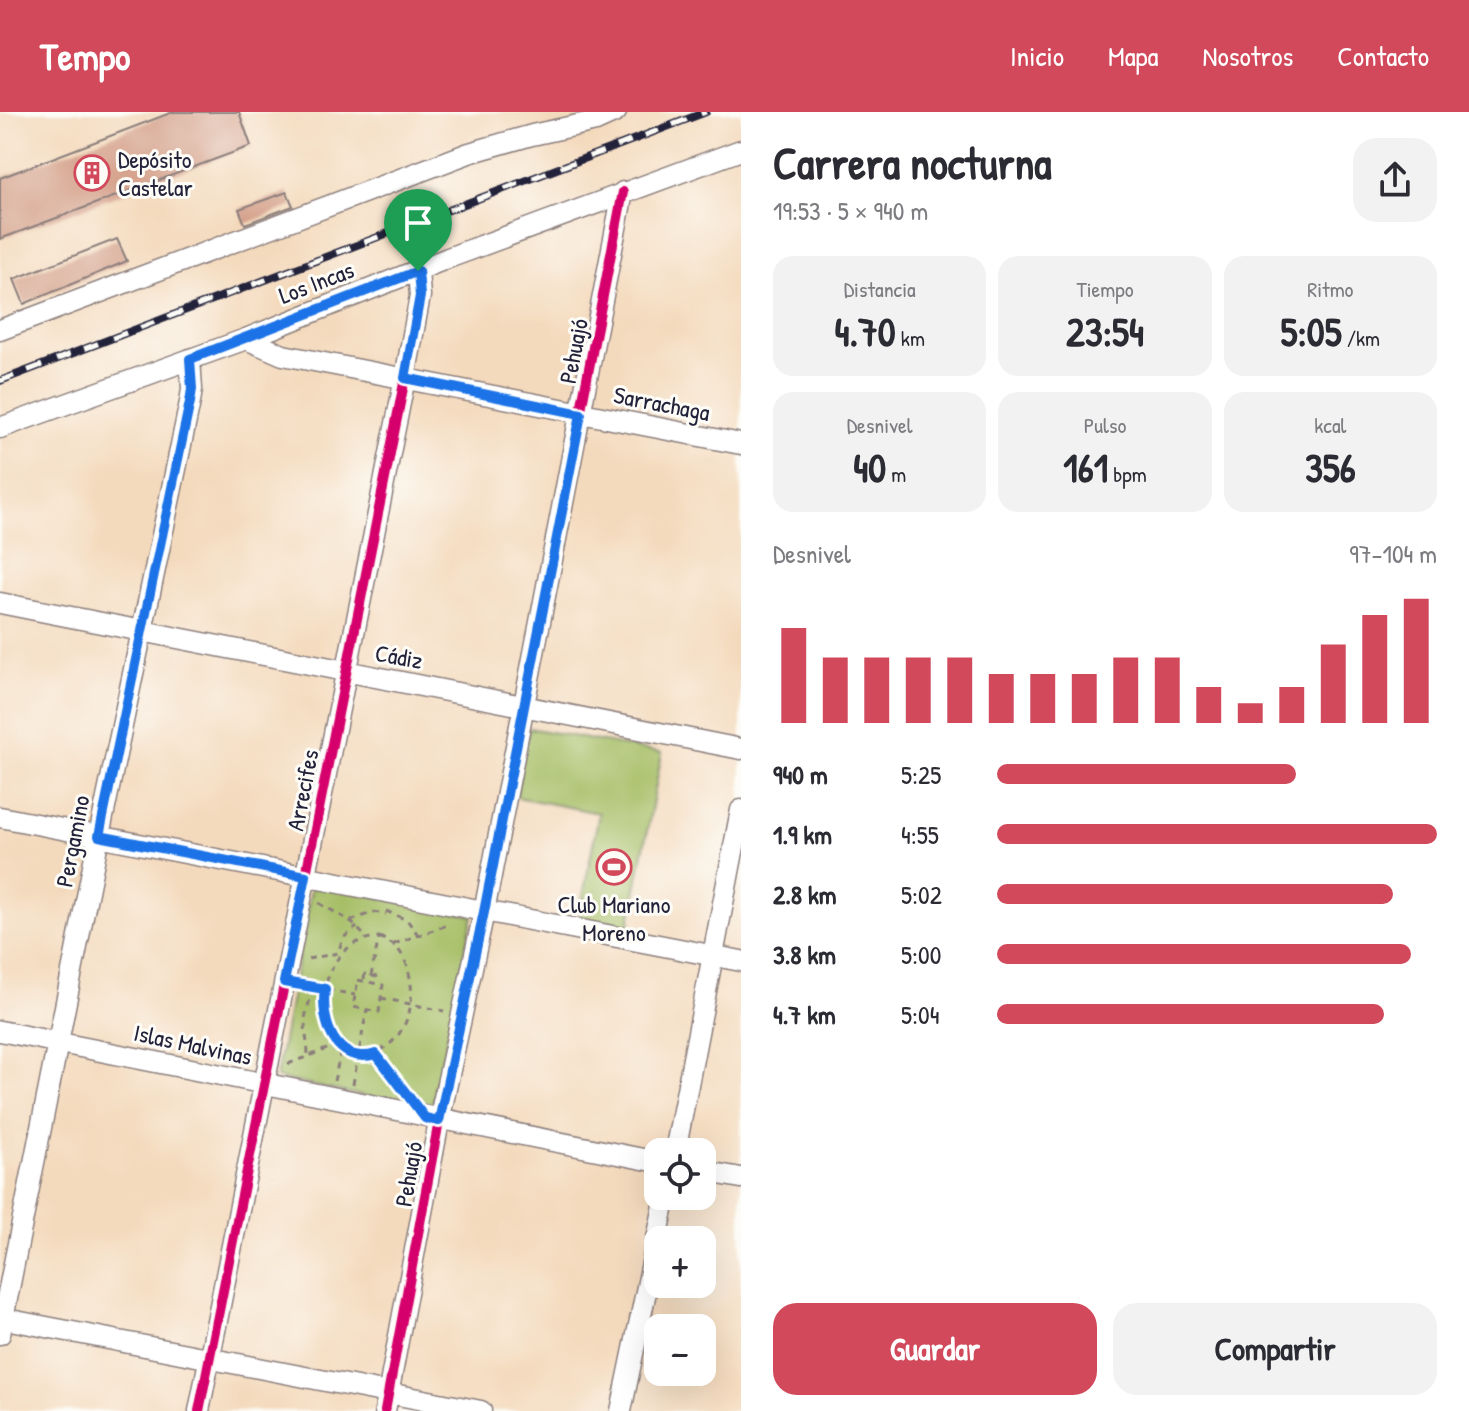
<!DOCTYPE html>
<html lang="es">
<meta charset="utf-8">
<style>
body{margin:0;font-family:"Patrick Hand",sans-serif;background:#f2f2f3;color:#2b2b33;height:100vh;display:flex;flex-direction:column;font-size:30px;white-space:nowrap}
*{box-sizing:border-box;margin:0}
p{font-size:26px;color:#7c7c81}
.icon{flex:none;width:44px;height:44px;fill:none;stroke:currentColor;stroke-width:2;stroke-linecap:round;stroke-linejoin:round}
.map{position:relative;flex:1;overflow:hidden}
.sheet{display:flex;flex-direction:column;background:#fff;width:728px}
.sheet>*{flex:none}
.fabs{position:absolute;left:644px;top:1026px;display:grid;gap:16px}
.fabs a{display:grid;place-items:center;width:72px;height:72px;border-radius:16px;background:#fff;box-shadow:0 8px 32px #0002;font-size:40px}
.pin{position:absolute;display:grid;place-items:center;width:68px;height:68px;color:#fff;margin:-82px -34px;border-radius:50% 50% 50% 0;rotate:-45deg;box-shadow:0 0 8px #0007}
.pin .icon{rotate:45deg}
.round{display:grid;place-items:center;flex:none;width:84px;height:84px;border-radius:24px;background:#f2f2f3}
.overview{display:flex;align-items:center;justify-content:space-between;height:136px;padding:0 32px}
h1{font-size:44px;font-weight:700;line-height:60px}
.stats{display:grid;grid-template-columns:repeat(3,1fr);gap:12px;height:136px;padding:8px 32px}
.stats div{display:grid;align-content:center;border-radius:20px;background:#f2f2f3;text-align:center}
.stats b{font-size:40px;font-weight:700}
.stats small{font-size:22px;font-weight:400}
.stats p{font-size:22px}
.chart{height:224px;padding:16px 32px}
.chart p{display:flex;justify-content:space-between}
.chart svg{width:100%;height:144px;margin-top:8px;stroke:#d1495b;stroke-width:6}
.action{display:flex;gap:16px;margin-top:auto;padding:16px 32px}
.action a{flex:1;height:92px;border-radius:24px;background:#d1495b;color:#fff;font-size:32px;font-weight:700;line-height:92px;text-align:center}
.action a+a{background:#f2f2f3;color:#2b2b33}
ul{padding:0 32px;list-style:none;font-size:26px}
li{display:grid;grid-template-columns:128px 96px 1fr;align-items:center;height:60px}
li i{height:20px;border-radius:10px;background:#d1495b}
header{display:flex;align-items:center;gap:48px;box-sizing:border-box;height:112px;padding:0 40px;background:#d1495b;color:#fff}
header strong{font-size:38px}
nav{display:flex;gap:44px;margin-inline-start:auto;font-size:28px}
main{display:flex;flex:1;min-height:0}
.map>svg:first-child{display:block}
.park{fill:#a5bd63;stroke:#64704f;stroke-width:2}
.building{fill:#d5a28c}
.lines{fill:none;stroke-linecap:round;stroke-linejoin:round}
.minor-casing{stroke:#8b7e7c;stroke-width:23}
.path{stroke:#8b7e7c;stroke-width:3;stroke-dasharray:6 6;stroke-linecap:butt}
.minor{stroke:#fff;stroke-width:20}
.rail-casing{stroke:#22223b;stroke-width:8}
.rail{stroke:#fdfcf7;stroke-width:5;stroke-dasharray:15;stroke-linecap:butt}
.cycleway-casing{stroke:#fdfcf7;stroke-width:15}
.cycleway{stroke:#d6006c;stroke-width:10}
.route-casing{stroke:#fff;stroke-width:16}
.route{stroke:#1a73e8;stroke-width:10}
.labels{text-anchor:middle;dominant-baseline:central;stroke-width:6;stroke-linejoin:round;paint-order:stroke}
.poi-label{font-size:24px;fill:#22223b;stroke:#fdfcf7;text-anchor:start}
.street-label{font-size:24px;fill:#22223b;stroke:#fdfcf7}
</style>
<header>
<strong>Tempo</strong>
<nav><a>Inicio</a><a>Mapa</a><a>Nosotros</a><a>Contacto</a></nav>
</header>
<main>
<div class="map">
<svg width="741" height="1299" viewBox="0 0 741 1299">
<rect width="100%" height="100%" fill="#fdfcf7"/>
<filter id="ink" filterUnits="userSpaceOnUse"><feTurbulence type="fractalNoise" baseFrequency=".0125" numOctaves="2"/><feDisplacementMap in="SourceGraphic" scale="16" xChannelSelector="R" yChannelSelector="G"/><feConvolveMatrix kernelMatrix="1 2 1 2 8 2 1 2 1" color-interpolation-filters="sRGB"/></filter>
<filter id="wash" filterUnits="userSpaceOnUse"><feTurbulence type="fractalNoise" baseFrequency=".006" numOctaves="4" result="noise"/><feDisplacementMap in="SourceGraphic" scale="32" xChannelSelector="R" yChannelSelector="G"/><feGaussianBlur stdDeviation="1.8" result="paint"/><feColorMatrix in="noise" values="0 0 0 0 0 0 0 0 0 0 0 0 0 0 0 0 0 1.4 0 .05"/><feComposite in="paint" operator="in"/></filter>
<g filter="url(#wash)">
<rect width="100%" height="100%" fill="#f4dabd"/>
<path class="park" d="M529,616L662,641L628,819L578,810L599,701L516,685Z
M312,772L473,804L431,998L276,966Z"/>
<g id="blocks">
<path class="building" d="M173,0H239L251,34L0,127V66Z
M287,80L293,94L245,112L239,97Z
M117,127L127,149L24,192L14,167Z"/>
</g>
</g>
<g filter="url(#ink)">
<use href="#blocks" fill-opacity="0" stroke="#8b7e7c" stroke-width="2"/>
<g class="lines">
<defs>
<path id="minor" d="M0,218L469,41L532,23L596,9L616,0
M246,227L283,243L741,332
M0,316L246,227L448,146L741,38
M0,491L741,637
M0,705L741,849
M0,919L658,1050
M675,1040L741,698
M702,1059L741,1066
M0,1206L481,1299
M0,1222L99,724L190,290L192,277L190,247
M199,1299L405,266L420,184L418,159
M385,1299L439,1009L484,800L623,80
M621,1299L666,1084"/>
</defs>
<use href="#minor" class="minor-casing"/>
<path class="path" d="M319,791L350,809L367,826
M386,799L407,808L419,824
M351,809L373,800L386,802
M379,825C396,832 405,842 409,861C429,946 320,983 324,888C325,856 345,826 379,825Z
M394,832L450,812
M308,847L338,841L343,826L357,815
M371,864L379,825
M305,866C318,881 305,894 305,910C305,921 308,933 308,944
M364,867L365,862L377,865L376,871
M358,868L383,873L379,900L353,895Z
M304,873L355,883
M381,886L444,899
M376,942L405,980
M288,952L337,933
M334,969L341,938
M353,972L367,897"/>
<use href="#minor" class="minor"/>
<defs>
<path id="rail" d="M0,269L706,0"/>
</defs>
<use href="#rail" class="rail-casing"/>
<use href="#rail" class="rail"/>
<defs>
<path id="cycleway" d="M199,1299L405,266L420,184L418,159
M385,1299L439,1009L484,800L623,80"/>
</defs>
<use href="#cycleway" class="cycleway-casing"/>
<use href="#cycleway" class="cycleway"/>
</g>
</g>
<g class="lines" filter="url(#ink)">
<defs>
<path id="route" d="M418,159L420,184L405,266L581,302L484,800L439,1009L425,1006L376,942C336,954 320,910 325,877L284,870L306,764L99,724L190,290L192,277L190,247Z"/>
</defs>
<use href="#route" class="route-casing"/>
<use href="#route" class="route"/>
</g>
<defs>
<symbol id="building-ring" viewBox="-11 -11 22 22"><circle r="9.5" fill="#fdfcf7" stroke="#d1495b" stroke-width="1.5"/><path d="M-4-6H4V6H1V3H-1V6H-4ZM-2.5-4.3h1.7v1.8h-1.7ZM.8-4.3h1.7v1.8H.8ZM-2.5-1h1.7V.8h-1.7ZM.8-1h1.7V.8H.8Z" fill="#d1495b"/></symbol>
<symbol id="stadium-ring" viewBox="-11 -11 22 22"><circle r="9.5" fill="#fdfcf7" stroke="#d1495b" stroke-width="1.5"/><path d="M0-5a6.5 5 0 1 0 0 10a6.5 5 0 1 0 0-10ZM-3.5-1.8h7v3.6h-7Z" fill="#d1495b"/></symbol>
</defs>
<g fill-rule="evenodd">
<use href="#building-ring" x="72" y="41" width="40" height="40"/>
<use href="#stadium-ring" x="594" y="735" width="40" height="40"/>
</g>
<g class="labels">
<g class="poi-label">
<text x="118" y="47">Depósito<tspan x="118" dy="28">Castelar</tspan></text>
<text x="614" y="792" text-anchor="middle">Club Mariano<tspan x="614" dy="28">Moreno</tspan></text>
</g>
<g class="street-label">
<text transform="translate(316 170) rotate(-21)">Los Incas</text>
<text transform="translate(573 239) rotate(-79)">Pehuajó</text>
<text transform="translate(662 291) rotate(11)">Sarrachaga</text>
<text transform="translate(399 544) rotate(10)">Cádiz</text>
<text transform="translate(302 678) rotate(-79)">Arrecifes</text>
<text transform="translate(72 729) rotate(-79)">Pergamino</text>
<text transform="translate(193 932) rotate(12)">Islas Malvinas</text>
<text transform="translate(408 1062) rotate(-80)">Pehuajó</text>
</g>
</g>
</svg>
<div class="fabs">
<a><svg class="icon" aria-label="locate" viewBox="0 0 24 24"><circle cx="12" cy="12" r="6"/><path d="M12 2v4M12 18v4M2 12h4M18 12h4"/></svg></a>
<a>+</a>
<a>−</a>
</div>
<div class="pin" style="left:418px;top:159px;background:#1e9e55"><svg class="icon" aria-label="arrive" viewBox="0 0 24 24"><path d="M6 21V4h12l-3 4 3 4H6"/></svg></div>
</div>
<section class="sheet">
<div class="overview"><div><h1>Carrera nocturna</h1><p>19:53 · 5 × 940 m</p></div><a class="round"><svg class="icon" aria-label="share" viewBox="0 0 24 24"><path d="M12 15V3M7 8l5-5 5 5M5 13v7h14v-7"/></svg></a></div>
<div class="stats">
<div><p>Distancia</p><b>4.70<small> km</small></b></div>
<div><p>Tiempo</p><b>23:54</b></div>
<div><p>Ritmo</p><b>5:05<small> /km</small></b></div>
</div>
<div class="stats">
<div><p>Desnivel</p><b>40<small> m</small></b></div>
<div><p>Pulso</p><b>161<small> bpm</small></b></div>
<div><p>kcal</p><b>356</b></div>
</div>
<div class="chart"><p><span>Desnivel</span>97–104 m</p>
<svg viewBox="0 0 160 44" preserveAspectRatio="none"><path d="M5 44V15M15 44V24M25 44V24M35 44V24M45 44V24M55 44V29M65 44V29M75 44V29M85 44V24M95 44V24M105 44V33M115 44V38M125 44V33M135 44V20M145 44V11M155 44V6"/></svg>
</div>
<ul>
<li><b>940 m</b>5:25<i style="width:68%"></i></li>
<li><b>1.9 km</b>4:55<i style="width:100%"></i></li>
<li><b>2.8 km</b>5:02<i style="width:90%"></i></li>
<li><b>3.8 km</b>5:00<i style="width:94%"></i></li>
<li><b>4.7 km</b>5:04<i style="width:88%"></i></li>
</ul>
<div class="action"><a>Guardar</a><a>Compartir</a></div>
</section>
</main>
